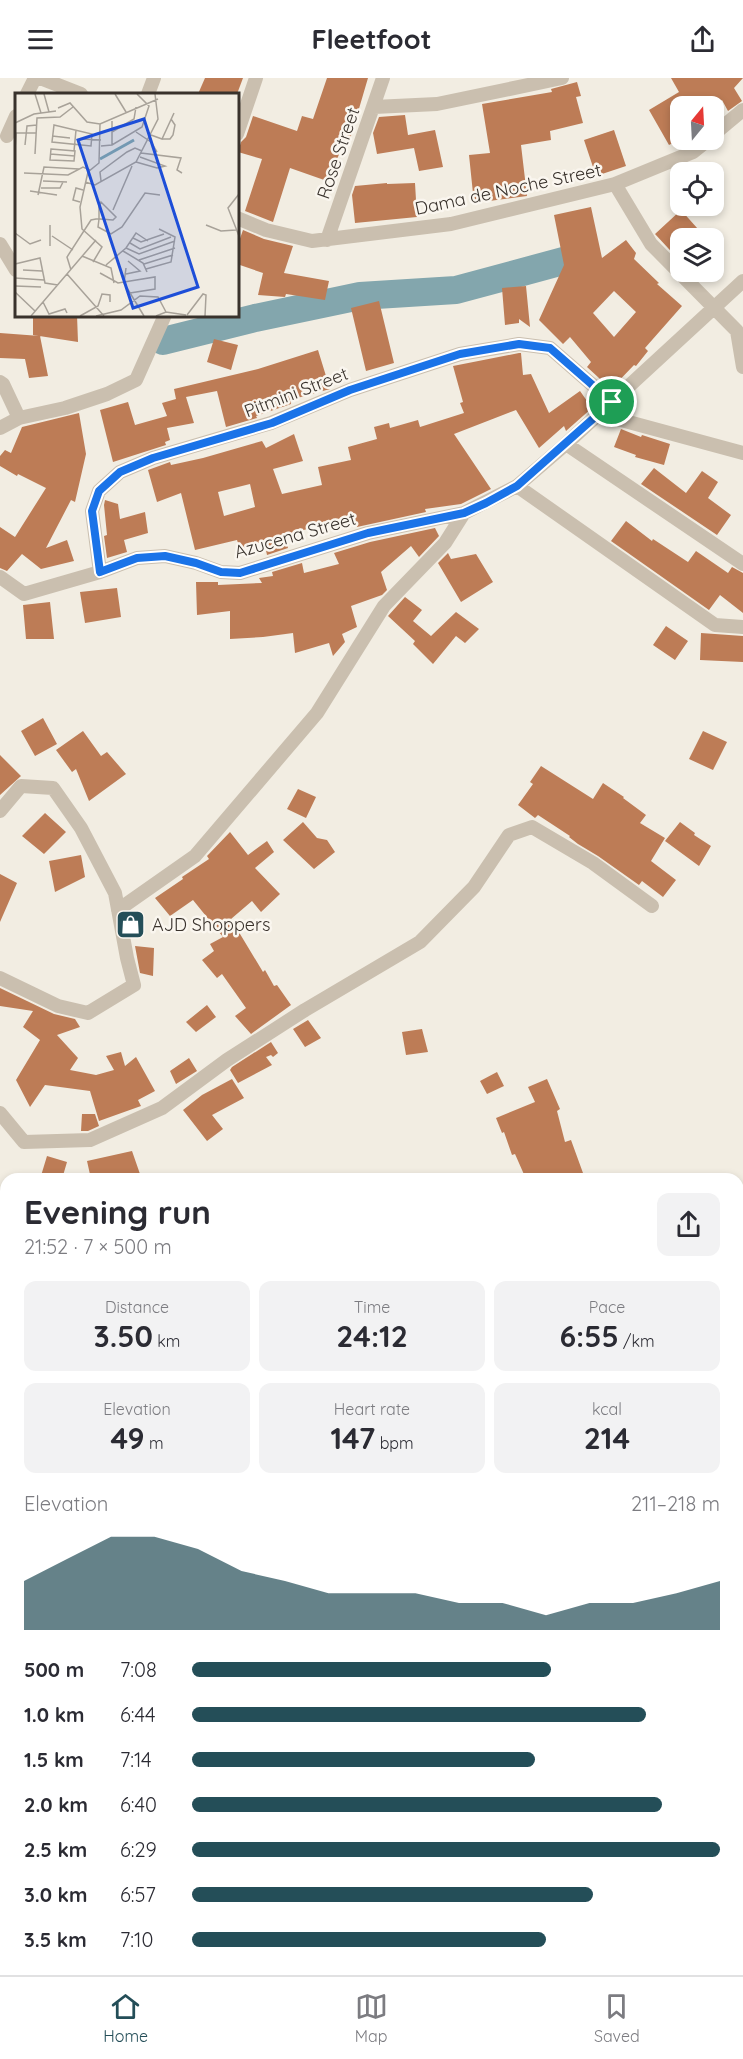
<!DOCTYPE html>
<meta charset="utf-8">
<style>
body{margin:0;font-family:Quicksand,sans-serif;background:#f2f2f3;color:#2b2b33;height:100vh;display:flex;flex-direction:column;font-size:22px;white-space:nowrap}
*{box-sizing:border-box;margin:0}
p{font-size:20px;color:#7c7c81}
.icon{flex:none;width:33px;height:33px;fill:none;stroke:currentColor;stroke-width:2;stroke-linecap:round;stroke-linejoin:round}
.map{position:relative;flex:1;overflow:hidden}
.sheet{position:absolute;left:0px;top:1095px;width:744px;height:802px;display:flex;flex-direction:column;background:#fff;border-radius:18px 18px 0 0;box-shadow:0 3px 9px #0003}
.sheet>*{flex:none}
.needle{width:39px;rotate:18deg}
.controls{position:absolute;left:670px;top:18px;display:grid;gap:12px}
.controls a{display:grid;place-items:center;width:54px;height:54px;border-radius:12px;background:#fff;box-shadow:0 3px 9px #0003;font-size:30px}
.pin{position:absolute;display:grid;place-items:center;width:51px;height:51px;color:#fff;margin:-26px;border:3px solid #fff;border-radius:50%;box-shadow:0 2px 6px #0007}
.round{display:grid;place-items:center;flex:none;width:63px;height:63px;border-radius:12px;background:#f2f2f3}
.summary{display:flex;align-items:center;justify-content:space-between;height:102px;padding:0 24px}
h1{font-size:33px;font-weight:800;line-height:45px}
.stats{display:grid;grid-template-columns:repeat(3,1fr);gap:9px;height:102px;padding:6px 24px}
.stats div{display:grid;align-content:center;border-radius:12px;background:#f2f2f3;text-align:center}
.stats b{font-size:30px;font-weight:800}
.stats small{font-size:16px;font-weight:400}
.stats p{font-size:16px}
.chart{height:168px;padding:12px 24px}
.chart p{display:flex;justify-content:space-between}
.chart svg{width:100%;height:108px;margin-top:6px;fill:#244e58;opacity:.7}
ul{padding:0 24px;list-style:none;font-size:20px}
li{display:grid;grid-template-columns:96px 72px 1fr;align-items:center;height:45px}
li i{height:15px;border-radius:8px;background:#244e58}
header{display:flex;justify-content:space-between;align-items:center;height:78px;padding:0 24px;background:#fff;font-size:27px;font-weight:800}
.tabs{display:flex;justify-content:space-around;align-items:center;height:84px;border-top:2px solid #e1e1e2;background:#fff;font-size:16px;color:#7c7c81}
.tabs a{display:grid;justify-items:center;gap:3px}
.tabs .on{color:#244e58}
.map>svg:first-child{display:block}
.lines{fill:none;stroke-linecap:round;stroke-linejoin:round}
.river{stroke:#83a6ad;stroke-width:28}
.building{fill:#bd7c56;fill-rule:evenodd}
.lane{stroke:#cabfaf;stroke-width:7}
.street{stroke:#cabfaf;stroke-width:14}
.secondary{stroke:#9e8f80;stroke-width:15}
.route-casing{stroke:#fff;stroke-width:12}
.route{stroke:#1a73e8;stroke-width:8}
.labels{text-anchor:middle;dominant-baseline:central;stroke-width:5;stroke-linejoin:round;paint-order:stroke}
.street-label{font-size:18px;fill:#39322c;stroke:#faf6ef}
.poi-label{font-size:18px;fill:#39322c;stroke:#faf6ef;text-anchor:start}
.inset-river{fill:none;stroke:#83a6ad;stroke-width:3}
.inset-road{fill:none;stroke:#a8a299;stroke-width:1.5}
.view{fill:#1d4ed8;fill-opacity:0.15;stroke:#1d4ed8;stroke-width:3}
.inset-edge{fill:none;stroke:#39322c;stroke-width:3}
</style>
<header><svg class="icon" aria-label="menu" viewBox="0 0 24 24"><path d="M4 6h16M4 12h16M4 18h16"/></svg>Fleetfoot<svg class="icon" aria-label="share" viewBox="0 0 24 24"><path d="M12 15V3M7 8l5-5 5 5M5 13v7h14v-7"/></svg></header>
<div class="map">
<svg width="743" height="1897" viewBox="0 0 743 1897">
<rect width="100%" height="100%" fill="#f2ede2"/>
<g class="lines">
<path class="river" d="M163,263L255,240L360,218L456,212L567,182"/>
</g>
<path class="building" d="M205,0H243L237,16H198Z
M327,0H368L348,68L346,61L327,103L290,90L273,144L245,133L262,81L238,74L241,64L246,59L253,38L297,53L302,38L313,41Z
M671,0H743L734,10L742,23L728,33L722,22L712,28H681V61L669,67L649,32L679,14Z
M577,4L581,18L576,19L583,45L550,53L551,62L521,67L527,118L474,125L469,77L490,75L482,26L552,14L551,11Z
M405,37L408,57L435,52L443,89L419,93L414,70L377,76L373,55L379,39Z
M614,52L626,88L596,98L584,62Z
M387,105V106L415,105L417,139L355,145L352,117L355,108Z
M591,129L602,180L626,162L636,175L634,181L659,205L657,206L682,228L645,270L648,273L636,288L634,287L611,311L587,289L591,284L570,259L563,266L539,242L564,187L554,137ZM614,213L636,234L614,259L593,235Z
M681,132L706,160H681V184L655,156Z
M243,152L264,161L293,168L284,195L329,203L325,222L286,216L285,219L258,217L263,195L237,186V169Z
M526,208L530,249L519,241V245L505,247L502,210Z
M379,223L394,285L366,293L351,230Z
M33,237H77L78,264L33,257Z
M0,255L40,258L48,298L29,300L25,281L0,280Z
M214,261L238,267L231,292L207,284Z
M318,272L330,311L290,322L291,326L256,338L257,340L226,349L217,313L186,319L194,345L167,350L170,362L165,364L166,367L113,384L100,332L128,324L135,347L167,338L162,325L176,321L174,311L258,291Z
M519,275H521L523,297L531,296L549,335L580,313L592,330L566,353L564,348L539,370L516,332L454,356L491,411L461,426L425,431L426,434L357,449L354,436L285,458L288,470L267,477L264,463L240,471L237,462L195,472L181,415L157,424L148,392L170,384L171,387L203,380L262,363L266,370L294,356L303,383L273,391L282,416L322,407L318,389L351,382L348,369L377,361L374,349L389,345L390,350L418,342L420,349L464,335L460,325L463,324L453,288ZM250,406L255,429L224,438L218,414Z
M79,335L86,376L75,424L71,422L46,470L67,462L74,483L41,491L22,476L7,493L0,490V449L15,459L46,410L18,396L17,398L0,388V378L5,372L11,375L22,349Z
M621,351L641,359L642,357L670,366L664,387L635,379L636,377L614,369Z
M654,390L686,415L702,393L718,404L708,420L731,437L717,457L641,406Z
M105,422L118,426L120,441L145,434L148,455L124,462L127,474L107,480L104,458L107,457L104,427Z
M626,443L652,463L653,461L688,484L696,473L728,495L732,489L743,495V535L720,517L709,532L611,463Z
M435,450L439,458L419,479L411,468L381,494L387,512L382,517L351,528L357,549L342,556L345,564L333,578L329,565L295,575L293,555L263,559L230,561V533L197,537L196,504H218V507L262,505L259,500L273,498L272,494L302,485L304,495L339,486L334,475L370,464Z
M448,475L451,481L476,476L493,504L461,524L438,485Z
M117,510L121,539L85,545L80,514Z
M405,519L422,532L413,543L431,558L456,534L479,551L465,565L456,558L433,586L413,566L415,563L388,538Z
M50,524L54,561H26L23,527Z
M666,548L688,563L675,582L653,567Z
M701,555L743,558V584L700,582Z
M43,640L57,666L35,678L21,653Z
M83,653L101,678L107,674L126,696L89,723L76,691L72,694L56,672Z
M703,653L727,664L713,692L689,681Z
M0,677L21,698L0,717Z
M541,688L593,721L603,705L624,719L623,720L646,737L640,745L665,760L651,783L676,802L663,819L642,803L639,807L598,778L578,766L569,759L570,758L538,737L535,740L518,727L533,706L530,704Z
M298,711L316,719L306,740L287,731Z
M45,735L66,754L44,776L22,758Z
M303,744L317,760L327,762L335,774L314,791L283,762Z
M680,744L695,755L694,757L711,768L699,788L665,763Z
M230,754L248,777L267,763L274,774L255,790L280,816L261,834L252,823L231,841L263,894L265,892L274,908L277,907L291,927L251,956L235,938L246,930L222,896L217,900L202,882L214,873L210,866L223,859L193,822L170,838L155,820L183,801L182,799L209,781L207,778Z
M81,777L85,799L55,814L49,783Z
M0,796L17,805L0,844Z
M135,868L154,870L153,898L140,895Z
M0,910L54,936L75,941L80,949L57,957L78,980L70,992L96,997L114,992L106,978L121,974L125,988L136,979L155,1013L138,1022L141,1028L99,1043L90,1013L45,1007L30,1029L16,1002L40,962L23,949L33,933L0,928Z
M207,927L216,939L196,954L186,944Z
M308,942L321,960L305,969L293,951Z
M422,951L428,974L406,977L402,954Z
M271,964L278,975L273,979L271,977L266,979L272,987L238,1005L230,992L232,989Z
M189,980L197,993L176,1006L170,993Z
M497,994L504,1008L487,1016L480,1003Z
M232,1001L244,1020L212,1037L223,1051L207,1063L183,1032L202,1017Z
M547,1001L560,1031L557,1033L565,1064L571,1062L583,1095L567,1101H526L515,1076L512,1077L504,1054L502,1055L496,1040L535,1024L528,1009Z
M82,1036H95L99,1048L88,1053H81Z
M132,1073L140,1096L123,1101H91L87,1083Z
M47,1078L67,1084L62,1101H40Z"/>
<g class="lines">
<path class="lane" d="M0,1402L5,1399"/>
<path class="street" d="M40,0L81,16
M27,16L35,0
M148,16L154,0
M374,29L437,26L562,0
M237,56L256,0
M714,56L743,32
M7,58L16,38
M615,106L651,166L737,253L743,289
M237,140L266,152L312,163L451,146L615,106L693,74L708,62
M327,162L383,0
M0,166L16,192
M0,304L3,306L19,340
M599,336L743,375
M0,350L19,340L65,330L107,316L136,302L165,237
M566,366L743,486
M517,408L715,547L743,549
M100,494L92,433L99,413L120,394L153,380L271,345L350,312L460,276L519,266L550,270L612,324
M0,499L24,516L100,494L137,480L165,478L196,485L221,494L240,495L368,455L464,435L517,408L566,366L743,203
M0,733L21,708L53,710L81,750L115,815L127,880L134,907L88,935L58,928L0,900
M118,832L195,778L317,635L384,528L445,465L464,435
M0,1035L24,1064L90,1062L162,1030L227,982L305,932L420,864L474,809L509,757L532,749L593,785L652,828
M0,1283L6,1281
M0,1570L6,1540
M0,1612L6,1613
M0,1826L6,1823
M300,1892L302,1897"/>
<path class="secondary" d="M0,1657L6,1689
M62,1892L64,1897"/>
</g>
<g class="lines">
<defs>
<path id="route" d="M519,266L550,270L612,324L517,408L486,425L464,435L368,455L240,495L221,494L196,485L165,478L137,480L100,494L92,433L99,413L120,394L153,380L272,345L350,312L460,276Z"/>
</defs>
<use href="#route" class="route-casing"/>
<use href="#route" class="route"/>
</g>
<defs>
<symbol id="shop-square" viewBox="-11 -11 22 22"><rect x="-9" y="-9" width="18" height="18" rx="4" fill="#244e58" stroke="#faf6ef"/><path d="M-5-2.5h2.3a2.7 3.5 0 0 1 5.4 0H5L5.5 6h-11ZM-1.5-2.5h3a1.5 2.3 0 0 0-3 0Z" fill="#fff"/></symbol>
</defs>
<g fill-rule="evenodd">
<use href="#shop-square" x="114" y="830" width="33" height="33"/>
</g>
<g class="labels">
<g class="street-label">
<text transform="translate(338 75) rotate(-71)">Rose Street</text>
<text transform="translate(508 111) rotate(-12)">Dama de Noche Street</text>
<text transform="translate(296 314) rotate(-21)">Pitmini Street</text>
<text transform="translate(295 457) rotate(-16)">Azucena Street</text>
</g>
<g class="poi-label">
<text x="152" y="846">AJD Shoppers</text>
</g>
</g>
<g transform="translate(15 15)">
<rect width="224" height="224" fill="#f2ede2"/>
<path class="inset-river" d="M85,66L119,47"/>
<path class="inset-road" d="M20,1L26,20M29,1L34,19M100,1L111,19M43,15L55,10L72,29L85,31L143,6M0,30L19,21L41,18M39,32L77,41L76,53L37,49ZM97,39L119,26L121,14M121,39L136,49L142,59M136,42L147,46L159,20M37,43L55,45M67,46L86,47M147,46H155L158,42L160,32L156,26M10,52L12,33L22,32M97,52V28M86,53L97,52L127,34L134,13L122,1M36,56L60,58L59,68L35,67ZM0,57L1,40H21M59,58L61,37M126,60L166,65L162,77L167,80M20,61L22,25L45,24L58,14M35,61L60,63M121,69L142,75L150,73L125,64M9,80L53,82L68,74L75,77M28,88L52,89M86,88L85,79L112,59L120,55L127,58M70,89L80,92L121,69L143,26L140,1M26,95H45L48,89M15,98L42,102M224,101L213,115L224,143M23,102L29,74L64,76M65,109L58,107L61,95L68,97M98,117L117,73M191,132L206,138L221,137M0,140L15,151L26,147M37,143L58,157M118,145L126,149L149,141M115,150L125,156L156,144M35,153V132M111,155L124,161L160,148M108,158L128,170L132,179M67,163L96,175L99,190M124,167L160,155M78,169L87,154L67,136L65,114L73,79L84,70L85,31M0,171L25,165L30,190L43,192M129,171L158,162M91,172L111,155L121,140L133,148M111,175L109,190L129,223M131,176L156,169L160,144L144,136M8,177L27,178M56,177L52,164L76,127L81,126H85L98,127L101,124L86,109L84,114V126L83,134L96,141L107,134L130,100L145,102M85,180L103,190L140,184V196L115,200M52,181L89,223M111,181L125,178L113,168M0,185L29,187M0,193L26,194M0,199L20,218M28,209L34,221L50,216L52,220M172,222L188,201L191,202L190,223M16,223L81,147M65,223L83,213L87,201L95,202V209M81,223L106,217L125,203L143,204L151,219M141,223L151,219L171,222"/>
<path class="view" d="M129,26L183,194L118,215L63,47Z"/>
<rect width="224" height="224" class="inset-edge"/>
</g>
</svg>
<div class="controls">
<a><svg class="needle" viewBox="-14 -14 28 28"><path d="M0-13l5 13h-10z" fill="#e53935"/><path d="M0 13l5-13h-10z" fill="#7c7c81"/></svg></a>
<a><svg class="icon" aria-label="locate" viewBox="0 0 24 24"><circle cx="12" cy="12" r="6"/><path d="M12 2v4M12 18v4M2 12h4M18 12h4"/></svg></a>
<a><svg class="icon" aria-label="layers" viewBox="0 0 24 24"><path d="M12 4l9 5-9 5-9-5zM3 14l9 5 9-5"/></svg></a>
</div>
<div class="pin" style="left:612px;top:324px;background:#1e9e55"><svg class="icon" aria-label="arrive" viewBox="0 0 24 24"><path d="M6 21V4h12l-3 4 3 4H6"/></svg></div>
<section class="sheet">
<div class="summary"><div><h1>Evening run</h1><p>21:52 · 7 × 500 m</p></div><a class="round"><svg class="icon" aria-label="share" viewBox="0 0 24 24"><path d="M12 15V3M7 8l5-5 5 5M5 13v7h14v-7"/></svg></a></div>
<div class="stats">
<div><p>Distance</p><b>3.50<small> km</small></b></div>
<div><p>Time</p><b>24:12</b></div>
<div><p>Pace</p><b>6:55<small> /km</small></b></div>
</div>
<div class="stats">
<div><p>Elevation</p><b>49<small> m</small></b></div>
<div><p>Heart rate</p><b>147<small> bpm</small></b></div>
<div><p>kcal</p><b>214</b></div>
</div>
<div class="chart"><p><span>Elevation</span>211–218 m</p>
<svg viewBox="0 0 160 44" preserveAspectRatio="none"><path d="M0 44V24L10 15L20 6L30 6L40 11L50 20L60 24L70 29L80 29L90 29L100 33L110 33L120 38L130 33L140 33L150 29L160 24V44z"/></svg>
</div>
<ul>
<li><b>500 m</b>7:08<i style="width:68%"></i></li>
<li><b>1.0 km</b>6:44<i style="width:86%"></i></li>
<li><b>1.5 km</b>7:14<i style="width:65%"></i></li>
<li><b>2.0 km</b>6:40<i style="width:89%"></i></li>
<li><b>2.5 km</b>6:29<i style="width:100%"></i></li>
<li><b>3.0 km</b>6:57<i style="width:76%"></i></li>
<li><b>3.5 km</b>7:10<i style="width:67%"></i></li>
</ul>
</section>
</div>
<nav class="tabs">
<a class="on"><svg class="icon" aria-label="home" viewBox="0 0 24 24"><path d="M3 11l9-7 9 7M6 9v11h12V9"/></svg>Home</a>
<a><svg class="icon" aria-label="map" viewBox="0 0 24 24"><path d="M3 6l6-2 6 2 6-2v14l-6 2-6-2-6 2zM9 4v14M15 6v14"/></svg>Map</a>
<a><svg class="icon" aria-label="saved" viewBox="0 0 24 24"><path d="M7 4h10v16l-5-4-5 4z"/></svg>Saved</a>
</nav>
